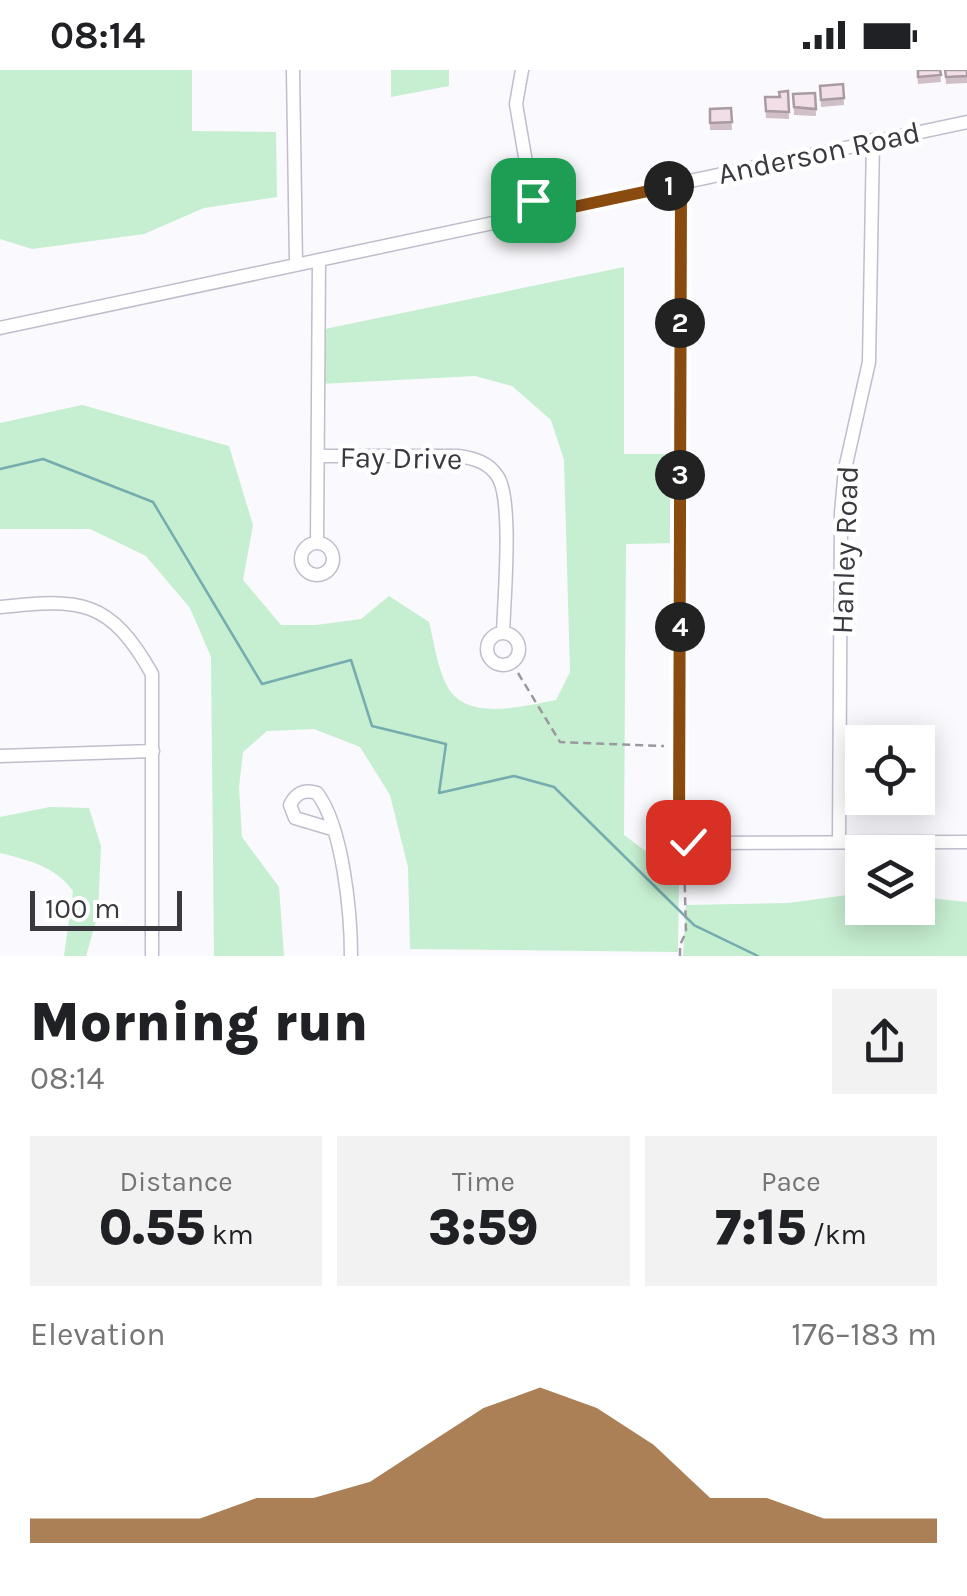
<!DOCTYPE html>
<meta charset="utf-8">
<style>
body{margin:0;font-family:Karla,sans-serif;background:#f2f2f2;color:#202124;height:100vh;display:flex;flex-direction:column;font-size:38px;white-space:nowrap}
*{box-sizing:border-box;margin:0}
p{font-size:32px;color:#757577}
.icon{flex:none;width:55px;height:55px;fill:none;stroke:currentColor;stroke-width:2;stroke-linecap:round;stroke-linejoin:round}
.map{position:relative;height:886px;overflow:hidden}
.panel{display:flex;flex-direction:column;background:#fff;flex:1}
.panel>*{flex:none}
.tools{position:absolute;left:845px;top:655px;display:grid;gap:20px}
.tools a{display:grid;place-items:center;width:90px;height:90px;border-radius:0px;background:#fff;box-shadow:0 5px 25px #0003;font-size:50px}
.scale{position:absolute;left:30px;bottom:25px;width:152px;box-sizing:border-box;padding-left:10px;border:5px solid #3b3940;border-top:0;font-size:28px;line-height:35px;white-space:nowrap;color:#3b3940;-webkit-text-stroke:8px #fff;paint-order:stroke}
.pin{position:absolute;display:grid;place-items:center;width:85px;height:85px;color:#fff;margin:-42px;border-radius:20px;box-shadow:0 5px 15px #0006}
.km{position:absolute;width:50px;height:50px;margin:-25px;border-radius:50%;background:#222;color:#fff;font-size:28px;line-height:50px;text-align:center}
.round{display:grid;place-items:center;flex:none;width:105px;height:105px;border-radius:0px;background:#f2f2f2}
.summary{display:flex;align-items:center;justify-content:space-between;height:170px;padding:0 30px}
h1{font-size:55px;font-weight:800;line-height:75px}
.stats{display:grid;grid-template-columns:repeat(3,1fr);gap:15px;height:170px;padding:10px 30px}
.stats div{display:grid;align-content:center;border-radius:0px;background:#f2f2f2;text-align:center}
.stats b{font-size:50px;font-weight:800}
.stats small{font-size:28px;font-weight:400}
.stats p{font-size:28px}
.chart{height:280px;padding:20px 30px}
.chart p{display:flex;justify-content:space-between}
.chart svg{width:100%;height:180px;margin-top:10px;fill:#8a4b0f;opacity:.7}
.status{display:flex;justify-content:space-between;align-items:center;height:70px;padding:0 50px;background:#fff;direction:ltr}
.status svg{height:28px;fill:currentColor}
.map>svg:first-child{display:block}
.green{fill:#c6eed0}
.lines{fill:none;stroke-linecap:round;stroke-linejoin:round}
.stream{stroke:#74acb0;stroke-width:2.5}
.minor-casing{stroke:#c2bccd;stroke-width:15}
.path{stroke:#9b999f;stroke-width:2.5;stroke-dasharray:8 5;stroke-linecap:butt}
.minor{stroke:#fff;stroke-width:12}
.wall{fill:#d0bfc6}
.building{fill:#f2dee6;stroke:#a99ba1;stroke-width:2.5}
.route-casing{stroke:#fff;stroke-width:20}
.route{stroke:#8a4b0f;stroke-width:12}
.labels{text-anchor:middle;dominant-baseline:central;stroke-width:9;stroke-linejoin:round;paint-order:stroke}
.street-label{font-size:30px;fill:#3b3940;stroke:#fff}
</style>
<div class="status"><b>08:14</b><svg viewBox="0 0 49 12"><path d="M0 12V9h3v3zM5 12V6h3v6zM10 12V3h3v9zM15 12V0h3v12zM26 1h20v11H26zM47 4h2v5h-2z"/></svg></div>
<div class="map">
<svg width="967" height="886" viewBox="0 0 967 886">
<rect width="100%" height="100%" fill="#faf9fd"/>
<path class="green" d="M0,0H192V61L276,62L277,127L204,138L144,164L32,179L0,169Z
M391,0H449V16L391,27Z
M624,197V384H680V473L626,474L624,765L679,806L678,882L410,879L408,797L390,725L360,677L314,659L267,661L243,682L239,717L242,767L279,817L284,886H214L211,587L190,538L146,486L90,459H0V353L82,335L229,376L253,455L243,510L281,555H316L361,549L389,526L429,552C434,572 437,596 446,614C464,653 523,636 556,630L570,602L564,390L551,350L512,316L475,306L320,314V260Z
M50,737L89,738L101,776L98,844L86,886H64L73,821C55,796 28,790 0,783V747Z
M862,823V838H918V827L967,832V886H683L686,835L788,833Z"/>
<g class="lines">
<path class="stream" d="M0,399L43,389L153,432L262,614L351,590L372,656L446,674L439,723L514,706L554,717L694,855L758,886"/>
<defs>
<path id="minor" d="M293,0L296,194
M522,0L516,34L535,145
M681,114L679,773L967,772
M0,258L967,52
M320,386H458C473,388 489,392 498,407C513,431 504,531 503,563
M317,473L319,190
M301 489a16 16 0 1 1 32 0a16 16 0 1 1-32 0Z
M0,537C80,528 110,529 152,604V886
M487 579a16 16 0 1 1 32 0a16 16 0 1 1-32 0Z
M0,686L153,681
M332,759L295,748L290,735C296,723 304,719 317,723C343,757 351,844 351,886
M839,772L841,443L845,399L869,292L873,70"/>
</defs>
<use href="#minor" class="minor-casing"/>
<path class="path" d="M518,603L560,672L664,676
M680,886V875L686,862L684,786"/>
<use href="#minor" class="minor"/>
</g>
<path class="wall" d="M917,0H940L941,12L918,14Z
M945,0H967V13L946,14Z
M843,14L844,35L821,37L820,16Z
M788,21L789,49L766,48L765,27H780Z
M815,23L816,46L794,45L793,24Z
M731,38L732,60H710V39Z"/>
<path class="building" d="M918,0H940L941,5L918,7Z
M945,0H967V6L946,7Z
M843,14L844,28L821,30L820,16Z
M788,21L789,42L766,41L765,27H780L779,22Z
M815,23L816,39L794,37L793,24Z
M731,38L732,52L710,53V39Z"/>
<g class="lines">
<defs>
<path id="route" d="M533,130L536,145L681,114L679,772H688"/>
</defs>
<use href="#route" class="route-casing"/>
<use href="#route" class="route"/>
</g>
<g class="labels">
<g class="street-label">
<text transform="translate(819 83) rotate(-12)">Anderson Road</text>
<text transform="translate(401 388) rotate(1)">Fay Drive</text>
<text transform="translate(845 480) rotate(-88)">Hanley Road</text>
</g>
</g>
</svg>
<div class="tools">
<a><svg class="icon" aria-label="locate" viewBox="0 0 24 24"><circle cx="12" cy="12" r="6"/><path d="M12 2v4M12 18v4M2 12h4M18 12h4"/></svg></a>
<a><svg class="icon" aria-label="layers" viewBox="0 0 24 24"><path d="M12 4l9 5-9 5-9-5zM3 14l9 5 9-5"/></svg></a>
</div>
<div class="scale">100 m</div>
<div class="pin" style="left:533px;top:130px;background:#1e9e55"><svg class="icon" aria-label="arrive" viewBox="0 0 24 24"><path d="M6 21V4h12l-3 4 3 4H6"/></svg></div>
<div class="pin" style="left:688px;top:772px;background:#d93025"><svg class="icon" aria-label="check" viewBox="0 0 24 24"><path d="M5 12l5 5 9-10"/></svg></div>
<b class="km" style="left:669px;top:116px">1</b>
<b class="km" style="left:680px;top:253px">2</b>
<b class="km" style="left:680px;top:405px">3</b>
<b class="km" style="left:680px;top:557px">4</b>
</div>
<section class="panel">
<div class="summary"><div><h1>Morning run</h1><p>08:14</p></div><a class="round"><svg class="icon" aria-label="share" viewBox="0 0 24 24"><path d="M12 15V3M7 8l5-5 5 5M5 13v7h14v-7"/></svg></a></div>
<div class="stats">
<div><p>Distance</p><b>0.55<small> km</small></b></div>
<div><p>Time</p><b>3:59</b></div>
<div><p>Pace</p><b>7:15<small> /km</small></b></div>
</div>
<div class="chart"><p><span>Elevation</span>176–183 m</p>
<svg viewBox="0 0 160 44" preserveAspectRatio="none"><path d="M0 44V38L10 38L20 38L30 38L40 33L50 33L60 29L70 20L80 11L90 6L100 11L110 20L120 33L130 33L140 38L150 38L160 38V44z"/></svg>
</div>
</section>
